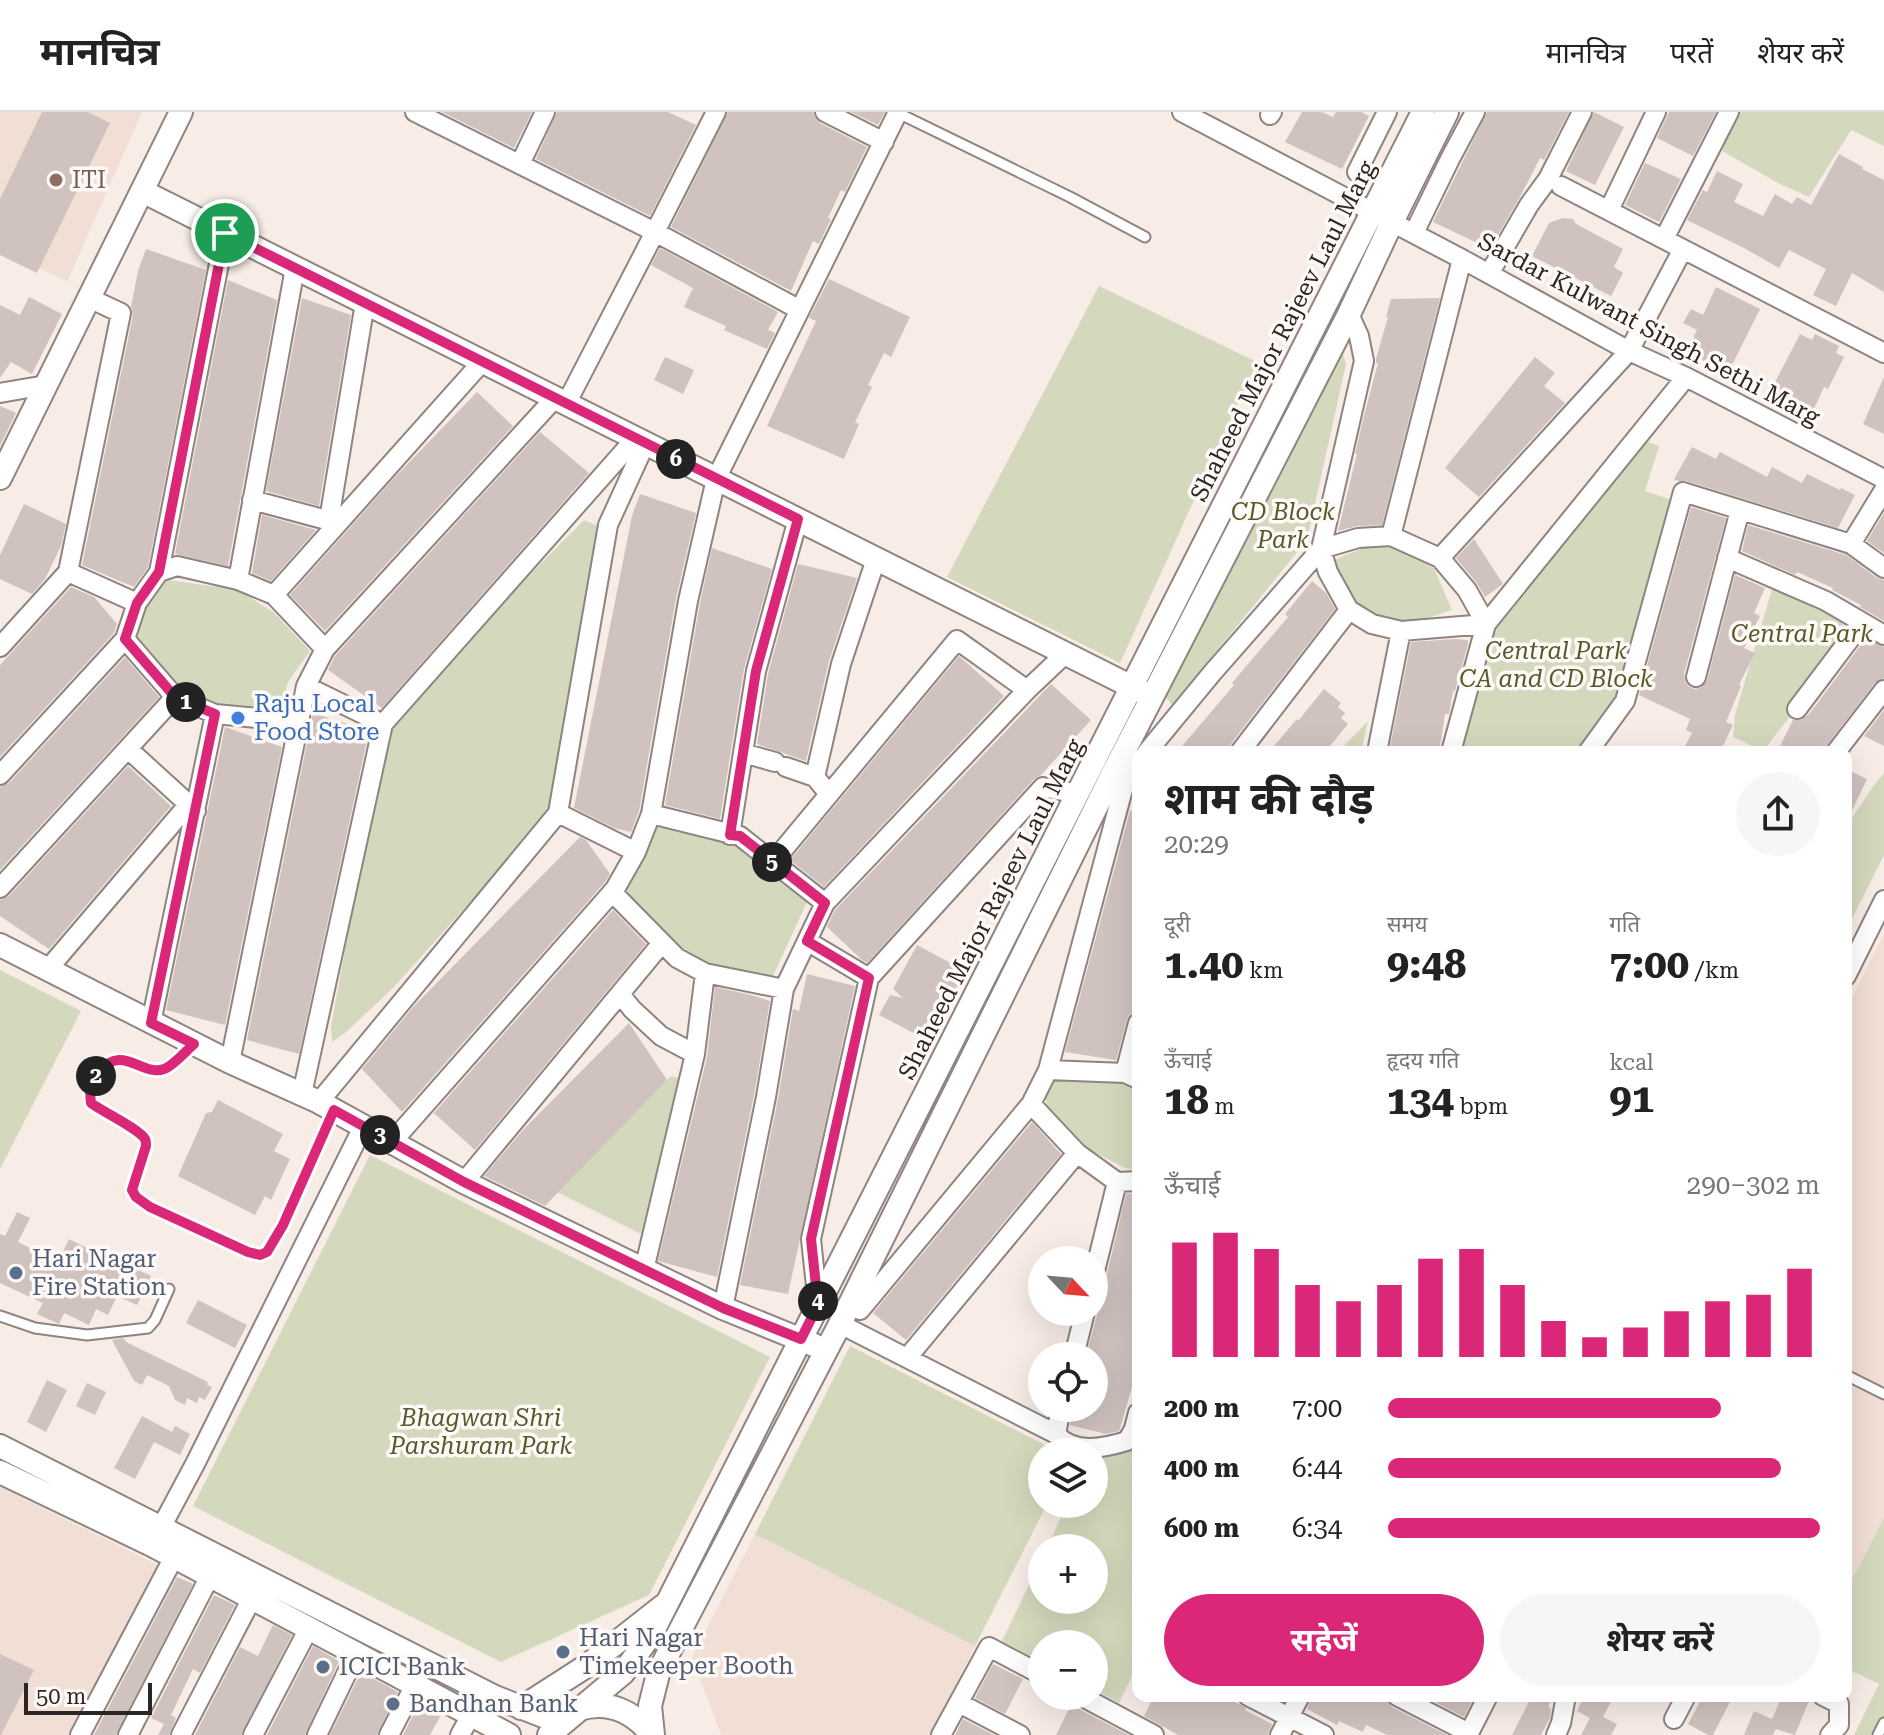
<!DOCTYPE html>
<html lang="hi">
<meta charset="utf-8">
<style>
body{margin:0;font-family:"Roboto Serif","Noto Sans Devanagari",serif;background:#f6f6f6;color:#222;height:100vh;display:flex;flex-direction:column;font-size:30px;white-space:nowrap}
*{box-sizing:border-box;margin:0}
p{font-size:26px;color:#767676}
.icon{flex:none;width:44px;height:44px;fill:none;stroke:currentColor;stroke-width:2;stroke-linecap:round;stroke-linejoin:round}
.map{position:relative;flex:1;overflow:hidden}
.side{position:absolute;left:1132px;top:634px;width:720px;height:956px;display:flex;flex-direction:column;background:#fff;border-radius:16px;box-shadow:0 8px 32px #0002}
.side>*{flex:none}
.needle{width:52px;rotate:116deg}
.tools{position:absolute;left:1028px;top:1134px;display:grid;gap:16px}
.tools a{display:grid;place-items:center;width:80px;height:80px;border-radius:50%;background:#fff;box-shadow:0 8px 32px #0002;font-size:40px}
.scale{position:absolute;left:24px;bottom:20px;width:128px;box-sizing:border-box;padding-left:8px;border:4px solid #2b2725;border-top:0;font-size:22px;line-height:28px;white-space:nowrap;color:#2b2725;-webkit-text-stroke:6px #fffaf8;paint-order:stroke}
.pin{position:absolute;display:grid;place-items:center;width:68px;height:68px;color:#fff;margin:-34px;border:4px solid #fff;border-radius:50%;box-shadow:0 2px 8px #0007}
.km{position:absolute;width:40px;height:40px;margin:-20px;border-radius:50%;background:#222;color:#fff;font-size:22px;line-height:40px;text-align:center}
.round{display:grid;place-items:center;flex:none;width:84px;height:84px;border-radius:42px;background:#f6f6f6}
.overview{display:flex;align-items:center;justify-content:space-between;height:136px;padding:0 32px}
h1{font-size:44px;font-weight:700;line-height:60px}
.metrics{display:grid;grid-template-columns:repeat(3,1fr);gap:12px;height:136px;padding:8px 32px}
.metrics div{display:grid;align-content:center}
.metrics b{font-size:40px;font-weight:700}
.metrics small{font-size:22px;font-weight:400}
.metrics p{font-size:22px}
.chart{height:224px;padding:16px 32px}
.chart p{display:flex;justify-content:space-between}
.chart svg{width:100%;height:144px;margin-top:8px;stroke:#db2777;stroke-width:6}
.action{display:flex;gap:16px;margin-top:auto;padding:16px 32px}
.action a{flex:1;height:92px;border-radius:48px;background:#db2777;color:#fff;font-size:32px;font-weight:700;line-height:92px;text-align:center}
.action a+a{background:#f6f6f6;color:#222}
ul{padding:0 32px;list-style:none;font-size:26px}
li{display:grid;grid-template-columns:128px 96px 1fr;align-items:center;height:60px}
li i{height:20px;border-radius:10px;background:#db2777}
header{display:flex;align-items:center;gap:48px;box-sizing:border-box;height:112px;padding:0 40px;background:#fff;border-bottom:2px solid #e0e0e0}
header strong{font-size:38px}
nav{display:flex;gap:44px;margin-inline-start:auto;font-size:28px}
.map>svg:first-child{display:block}
.built{fill:#f1ded4}
.green{fill:#d4d8bc}
.building{fill:#cfc2bf}
.lines{fill:none;stroke-linecap:round;stroke-linejoin:round}
.service-casing{stroke:#8f847f;stroke-width:13}
.minor-casing{stroke:#8f847f;stroke-width:22}
.tertiary-casing{stroke:#8f847f;stroke-width:26}
.service{stroke:#fff;stroke-width:9}
.minor{stroke:#fff;stroke-width:18}
.tertiary{stroke:#fff;stroke-width:22}
.route-casing{stroke:#fff;stroke-width:16}
.route{stroke:#db2777;stroke-width:10}
.education-dot{fill:#8d6e63;stroke:#fffaf8;stroke-width:3}
.shop-dot{fill:#3f7fe0;stroke:#fffaf8;stroke-width:3}
.service-dot{fill:#5c6f8a;stroke:#fffaf8;stroke-width:3}
.labels{text-anchor:middle;dominant-baseline:central;stroke-width:7;stroke-linejoin:round;paint-order:stroke}
.education-label{font-size:24px;fill:#785e54;stroke:#fffaf8;text-anchor:start}
.street-label{font-size:24px;fill:#2b2725;stroke:#fffaf8}
.park-label{font-size:24px;font-style:italic;fill:#565a29;stroke:#fffaf8}
.shop-label{font-size:24px;fill:#366cbe;stroke:#fffaf8;text-anchor:start}
.service-label{font-size:24px;fill:#4e5e75;stroke:#fffaf8;text-anchor:start}
</style>
<header>
<strong>मानचित्र</strong>
<nav><a>मानचित्र</a><a>परतें</a><a>शेयर करें</a></nav>
</header>
<div class="map">
<svg width="1884" height="1623" viewBox="0 0 1884 1623">
<rect width="100%" height="100%" fill="#f7ece6"/>
<path class="built" d="M0,0H142L67,170L0,136Z
M1884,822V1406L1846,1479V898Z
M0,1375L160,1454L73,1623H0Z
M755,1422L975,1534L930,1623H721L692,1545Z"/>
<path class="green" d="M1733,0H1884V34L1851,18L1809,85L1778,71L1717,36Z
M1099,174L1257,250L1120,551L947,465Z
M1341,235L1346,252L1307,428L1181,583L1174,596L1166,585Z
M1641,327L1659,334L1645,379L1678,390L1630,588L1605,634L1600,640H1451L1483,510Z
M584,408L598,414L589,484L550,701L393,876L345,921L332,930L331,914L386,616L455,538Z
M1390,431L1434,456L1452,498L1419,509L1398,513L1356,494L1339,464L1336,447L1366,435Z
M161,467L238,478L273,500L310,539L288,570L279,601L218,594L181,580L133,525L144,494Z
M1773,474L1858,512L1806,584L1763,639L1733,625L1735,603Z
M1368,609L1361,640H1338Z
M1884,661V743L1846,819V715L1874,673Z
M655,715L738,734L807,790L772,866L709,854L679,840L623,779Z
M0,858L81,899L0,1057Z
M671,964L684,968L646,1118L641,1122L555,1079Z
M1065,964L1110,967L1138,979V1058L1125,1056L1058,1021L1046,998V973Z
M370,1043L770,1245L649,1483L501,1550L193,1394Z
M850,1234L1059,1340H1042V1392H1047L975,1534L755,1422Z
M1138,1328V1552L1119,1591L1094,1577V1532H1042V1550L1002,1529L1042,1446V1488H1094V1436H1047L1067,1392H1094V1350Z
M1884,1406V1623H1854L1879,1572L1846,1556V1479Z"/>
<path class="building" d="M42,0H88L110,11L37,161L0,143V87Z
M442,0H532L514,36Z
M557,0H668L696,13L650,104L536,47Z
M728,0H813L815,6L820,11L867,35L845,80L841,78L828,106L831,107L819,132L813,129L791,179L671,115Z
M851,0H885L878,13Z
M1302,0H1322L1333,5L1336,0H1361L1369,4L1342,57L1285,30Z
M1487,0H1569L1544,48L1540,46L1521,83L1490,137L1433,110Z
M1594,0L1624,15L1595,73L1566,59Z
M1669,0H1716L1693,44L1657,26Z
M1839,42L1863,55L1862,57L1884,68V180L1852,161L1836,194L1813,183L1826,157L1789,138L1779,156L1744,136L1687,108L1703,78L1707,80L1717,59L1743,72L1734,90L1763,104L1775,82L1792,92L1797,85L1811,93Z
M1645,51L1681,67L1659,110L1625,93Z
M1563,106L1573,107L1576,112L1623,137L1614,155L1623,161L1611,184L1532,144L1549,111Z
M660,136L778,200L768,218L775,221L767,237L724,218L726,214L684,195L693,176L651,153Z
M146,137L206,158L148,455L134,475L82,453L133,203L131,195L138,159Z
M829,167L910,205L891,245L884,241L868,273L872,275L855,310L859,312L844,347L767,314L816,209L809,206Z
M228,168L277,188L228,454L175,442Z
M1716,175L1760,197L1728,261L1686,240L1697,218L1683,211L1691,197L1703,203Z
M29,185L62,202L32,262L11,250L0,266V193L20,203Z
M302,186L351,203L319,394L266,379Z
M1440,186L1382,413L1357,414L1338,419L1357,342H1355L1364,304L1378,251H1376V247L1388,205H1386L1391,187Z
M1800,222L1812,228L1815,222L1839,234L1836,241L1844,245L1828,277L1824,275L1811,303L1769,282Z
M665,245L694,258L683,282L654,268Z
M1535,245L1555,261L1544,274L1565,291L1479,385L1445,356Z
M1884,265V322L1863,312Z
M477,280L513,314L325,519L290,483L394,366Z
M0,294L16,301L0,334Z
M540,320L589,361L382,596L328,558L335,544Z
M1692,335L1716,347L1720,340L1767,365L1772,355L1802,371L1807,362L1840,378L1841,376L1855,383L1838,416L1687,369H1678L1674,367Z
M640,382L696,401L676,486L639,699L631,720L614,716L574,696L632,404Z
M24,392L66,412L61,434L45,467L32,482L0,467V443Z
M1691,395L1726,406L1684,562L1685,569L1688,574L1694,577L1700,576L1707,569L1735,463L1765,476L1754,501L1760,504L1744,536L1755,541L1739,573L1741,574L1726,610L1733,613L1720,640H1682L1692,621L1686,618L1690,607L1639,583Z
M1884,401V441L1867,429Z
M262,403L316,418L271,469L252,461Z
M1748,413L1846,443L1877,466L1884,468V509L1860,495L1861,493L1832,478L1833,476L1797,460L1795,463L1742,439Z
M1474,427L1503,472L1485,485L1476,470L1456,446Z
M712,436L772,457L744,557L720,707L665,693L700,491Z
M798,452L857,466L829,549L806,649L757,632L768,562Z
M1312,469L1326,481L1335,497L1230,633L1228,640H1177L1234,573L1232,571L1288,505L1285,502Z
M71,475L94,485L117,512L114,521L0,645V553Z
M1866,526L1884,535V566L1875,571L1827,633L1824,640H1777L1793,608H1801L1810,601Z
M1455,527L1468,528V532L1455,579H1453L1449,602H1445L1439,640H1389L1411,530Z
M959,544L1004,584L824,775L790,748Z
M125,545L159,585L0,758V675L9,671Z
M1051,572L1091,608L1041,663L1034,667L867,851L862,848L827,815L835,798Z
M1324,577L1341,591L1338,595L1345,601L1341,606L1348,612L1334,629L1324,640H1269L1297,607L1298,609Z
M1884,598V634L1864,624Z
M313,601L369,619L299,942L247,928Z
M225,615L282,635L225,913L166,898Z
M128,654L171,694L49,837L0,804V788L9,784Z
M1846,657L1867,667L1846,711Z
M1130,699L1138,701V899L1130,902L1127,907L1116,948L1065,940Z
M580,725L586,728L610,762L605,770L402,1000L362,957L414,894Z
M613,798L646,832L475,1038L434,1001Z
M917,833L967,860L929,929L879,903L890,883L903,886L893,877Z
M807,862L855,874L788,1182L740,1173L778,987L793,897L799,899Z
M715,875L751,883L770,889L754,983L717,1165L658,1149L707,945Z
M629,911L667,968L545,1094L484,1064L523,1018Z
M218,988L283,1022L274,1039L290,1047L271,1088L265,1084L255,1103L178,1064L206,1001L212,1000Z
M1032,1010L1061,1042L906,1228L873,1201Z
M1138,1081V1255L1119,1319L1106,1322L1070,1313L1073,1296H1094V1244H1086L1097,1203L1095,1193L1100,1173L1106,1166L1126,1082Z
M17,1100L30,1106L18,1130L58,1150L69,1127L95,1140L96,1138L151,1164L137,1193L117,1184L108,1203L96,1197L89,1213L64,1201L59,1212L37,1202L43,1191L0,1171V1122L5,1124Z
M198,1188L247,1213L235,1236L186,1211Z
M123,1226L128,1231L208,1270L207,1273L212,1275L205,1288L199,1285L197,1291L187,1286L185,1293L175,1288L169,1274L147,1263L142,1273L134,1269L112,1228Z
M47,1268L67,1278L46,1320L27,1310Z
M87,1271L106,1280L95,1303L76,1294Z
M142,1304L172,1320L175,1314L190,1322L180,1343L154,1330L135,1367L114,1356Z
M177,1465L193,1472L116,1623H94Z
M214,1483L235,1493L200,1561L193,1557L171,1603L176,1606L169,1623H158L164,1612L151,1606Z
M273,1513L292,1523L241,1623H195L240,1535L258,1544Z
M313,1534L339,1549L305,1623H267Z
M0,1542L34,1558L1,1623H0Z
M993,1552L1023,1567L1005,1602L975,1586Z
M361,1560L398,1580L377,1623H330Z
M1154,1584H1221L1239,1592L1246,1596L1245,1598L1272,1612L1268,1623H1178L1144,1604Z
M1312,1584H1385L1387,1590L1392,1595L1447,1623H1387L1366,1613L1363,1620L1339,1609L1337,1613L1307,1597Z
M1423,1584H1475L1464,1605Z
M1532,1584H1553L1548,1595L1551,1597L1550,1606L1541,1623H1512Z
M1584,1584H1614L1603,1605L1617,1612L1611,1623H1581L1590,1606L1577,1599Z
M1703,1584H1733L1713,1623H1708L1688,1612Z
M1782,1584H1811L1795,1623L1776,1617L1773,1623H1744L1754,1599L1772,1607Z
M419,1591L441,1603L430,1623H403Z
M1072,1591L1075,1595L1129,1623H1056Z
M963,1607L994,1623H955Z"/>
<g class="lines">
<defs>
<path id="service" d="M898,1L1070,85L1145,125
M194,932C187,938 173,954 164,957C142,965 121,930 99,961C91,971 89,978 91,991C103,1000 139,1017 145,1027C146,1029 146,1032 146,1034L132,1078L136,1085L150,1095L248,1140L260,1143L267,1140L283,1113L334,998
M0,1204L35,1216L87,1223L148,1216L155,1208L169,1177
M1846,1263L1884,1282
M1878,1623L1884,1611"/>
<path id="minor" d="M415,0L655,120L566,292
M716,0L655,120L800,198
M825,0L884,30
M1182,0L1462,147L1629,239L1686,265L1884,367
M1270,3L1272,0
M520,52L545,0
M1357,60L1387,0
M1561,74L1884,241
M1609,98L1656,0
M1414,121L1450,47L1475,0
M1664,127L1729,0
M1489,162L1529,93L1548,67L1582,0
M0,281L46,273
M1884,378L1851,432L1884,456
M252,388L338,411
M329,408L365,191
M1391,424L1440,446L1467,478L1486,512L1401,519L1372,512L1349,498L1328,460L1321,437L1358,426Z
M1391,424L1462,147
M1440,446L1629,239L1683,137
M1727,446L1826,489L1884,523
M68,460L137,491
M159,460L225,121
M238,468L295,156
M274,483L482,250
M0,535L68,460L121,201L89,186
M325,537L555,286
M1696,565L1740,398
M306,574L383,612
M1797,597L1862,511
M128,637L196,699
M1147,640L1213,560L1321,437L1364,249L1359,224L1349,202
M1240,640L1349,498
M1377,640L1401,519
M1451,640L1486,512L1686,265
M1588,640L1625,589L1683,380L1851,432
M1836,640L1884,578
M743,641L775,650
M1138,652L1126,666L1048,958L1031,992L1077,1041L1117,1070L1138,1069
M786,655L815,665
M0,663L125,527L137,491L159,460L177,454L238,468L274,483L325,537L306,574L299,610L215,602L175,585L125,527
M829,682L815,665L841,552L876,447
M558,701L636,740
M730,723L756,559L798,407
M773,750L957,528L1027,578
M0,776L175,585
M612,780L677,846L705,861L784,877L825,791L740,724L651,702
M825,791L1027,578L1065,542
M807,829L869,866L1043,675L1078,682
M48,857L188,693
M1846,864L1884,788
M620,882L632,897L661,924L695,942
M151,911L215,602
M230,950L299,610
M1048,958L1125,961L1138,967
M1125,961L1138,911
M302,982L383,612L635,327
M319,990L558,701L608,413L645,332
M392,1030L615,777L636,740L651,702L688,489L716,367L898,0
M464,1070L662,831
M644,1158L695,942L705,861
M1094,1163L1117,1070
M818,1193L811,1127L869,866
M723,1196L766,985L784,877
M860,1198L1031,992
M840,1212L1056,1322
M1074,1244L1085,1200
M907,1246L1077,1041
M1061,1296L1056,1322C1073,1343 1104,1336 1127,1329L1134,1317L1138,1301
M156,1425L195,1352L364,1013
M1081,1584L1154,1623
M1248,1584L1324,1623
M1397,1584L1469,1621
M1823,1584L1839,1592V1613L1830,1623
M959,1591L1020,1623
M1674,1607L1686,1584
M80,1623L174,1445
M128,1623L210,1464
M181,1623L252,1486
M253,1623L309,1516
M317,1623L356,1542
M389,1623L415,1573
M460,1623L471,1603
M941,1623L989,1535L1042,1563
M1280,1623L1300,1584
M1468,1623L1488,1584
M1556,1623L1561,1611L1566,1584"/>
<path id="tertiary" d="M142,79L1142,580
M0,366L181,0
M0,833L230,950L319,990L464,1070L723,1196L814,1233
M0,1334L495,1585L561,1611
M0,1360L152,1433L509,1623
M521,1596L588,1553L663,1494
M579,1597C609,1588 633,1599 652,1623
M549,1623L623,1561L652,1521L1423,0
M653,1623L650,1594L658,1562L672,1534L840,1212L1114,659L1349,202L1392,110L1447,0"/>
</defs>
<use href="#service" class="service-casing"/>
<use href="#minor" class="minor-casing"/>
<use href="#tertiary" class="tertiary-casing"/>
<use href="#service" class="service"/>
<use href="#minor" class="minor"/>
<use href="#tertiary" class="tertiary"/>
</g>
<g class="lines">
<defs>
<path id="route" d="M225,121L798,407L756,559L730,723L740,724L825,791L807,829L869,866L811,1127L818,1193L801,1227L723,1196L464,1070L334,998L283,1113L267,1140L260,1143L248,1140L150,1095L136,1085L132,1078L146,1034C146,1031 146,1029 145,1027C139,1017 103,1000 91,991C89,978 91,971 99,961C121,930 142,965 164,957C173,954 187,938 194,932L151,911L215,602L175,585L125,527L137,491L159,460Z"/>
</defs>
<use href="#route" class="route-casing"/>
<use href="#route" class="route"/>
</g>
<circle class="education-dot" cx="56" cy="68" r="8"/>
<circle class="shop-dot" cx="238" cy="606" r="8"/>
<g class="service-dot">
<circle cx="16" cy="1161" r="8"/>
<circle cx="563" cy="1540" r="8"/>
<circle cx="323" cy="1555" r="8"/>
<circle cx="393" cy="1592" r="8"/>
</g>
<g class="labels">
<g class="education-label">
<text x="72" y="68">ITI</text>
</g>
<g class="street-label">
<text transform="translate(1649 217) rotate(28)">Sardar Kulwant Singh Sethi Marg</text>
<text transform="translate(1283 219) rotate(-63)">Shaheed Major Rajeev Laul Marg</text>
<text transform="translate(991 797) rotate(-63)">Shaheed Major Rajeev Laul Marg</text>
</g>
<g class="park-label">
<text x="1283" y="400">CD Block<tspan x="1283" dy="28">Park</tspan></text>
<text x="1802" y="522">Central Park</text>
<text x="1556" y="539">Central Park<tspan x="1556" dy="28">CA and CD Block</tspan></text>
<text x="481" y="1306">Bhagwan Shri<tspan x="481" dy="28">Parshuram Park</tspan></text>
</g>
<g class="shop-label">
<text x="254" y="592">Raju Local<tspan x="254" dy="28">Food Store</tspan></text>
</g>
<g class="service-label">
<text x="32" y="1147">Hari Nagar<tspan x="32" dy="28">Fire Station</tspan></text>
<text x="579" y="1526">Hari Nagar<tspan x="579" dy="28">Timekeeper Booth</tspan></text>
<text x="339" y="1555">ICICI Bank</text>
<text x="409" y="1592">Bandhan Bank</text>
</g>
</g>
</svg>
<div class="tools">
<a><svg class="needle" viewBox="-14 -14 28 28"><path d="M0-13l5 13h-10z" fill="#e53935"/><path d="M0 13l5-13h-10z" fill="#767676"/></svg></a>
<a><svg class="icon" aria-label="locate" viewBox="0 0 24 24"><circle cx="12" cy="12" r="6"/><path d="M12 2v4M12 18v4M2 12h4M18 12h4"/></svg></a>
<a><svg class="icon" aria-label="layers" viewBox="0 0 24 24"><path d="M12 4l9 5-9 5-9-5zM3 14l9 5 9-5"/></svg></a>
<a>+</a>
<a>−</a>
</div>
<div class="scale">50 m</div>
<div class="pin" style="left:225px;top:121px;background:#1e9e55"><svg class="icon" aria-label="arrive" viewBox="0 0 24 24"><path d="M6 21V4h12l-3 4 3 4H6"/></svg></div>
<b class="km" style="left:186px;top:590px">1</b>
<b class="km" style="left:96px;top:964px">2</b>
<b class="km" style="left:380px;top:1023px">3</b>
<b class="km" style="left:818px;top:1189px">4</b>
<b class="km" style="left:772px;top:750px">5</b>
<b class="km" style="left:676px;top:347px">6</b>
<section class="side">
<div class="overview"><div><h1>शाम की दौड़</h1><p>20:29</p></div><a class="round"><svg class="icon" aria-label="share" viewBox="0 0 24 24"><path d="M12 15V3M7 8l5-5 5 5M5 13v7h14v-7"/></svg></a></div>
<div class="metrics">
<div><p>दूरी</p><b>1.40<small> km</small></b></div>
<div><p>समय</p><b>9:48</b></div>
<div><p>गति</p><b>7:00<small> /km</small></b></div>
</div>
<div class="metrics">
<div><p>ऊँचाई</p><b>18<small> m</small></b></div>
<div><p>हृदय गति</p><b>134<small> bpm</small></b></div>
<div><p>kcal</p><b>91</b></div>
</div>
<div class="chart"><p><span>ऊँचाई</span>290–302 m</p>
<svg viewBox="0 0 160 44" preserveAspectRatio="none"><path d="M5 44V9M15 44V6M25 44V11M35 44V22M45 44V27M55 44V22M65 44V14M75 44V11M85 44V22M95 44V33M105 44V38M115 44V35M125 44V30M135 44V27M145 44V25M155 44V17"/></svg>
</div>
<ul>
<li><b>200 m</b>7:00<i style="width:77%"></i></li>
<li><b>400 m</b>6:44<i style="width:91%"></i></li>
<li><b>600 m</b>6:34<i style="width:100%"></i></li>
</ul>
<div class="action"><a>सहेजें</a><a>शेयर करें</a></div>
</section>
</div>
